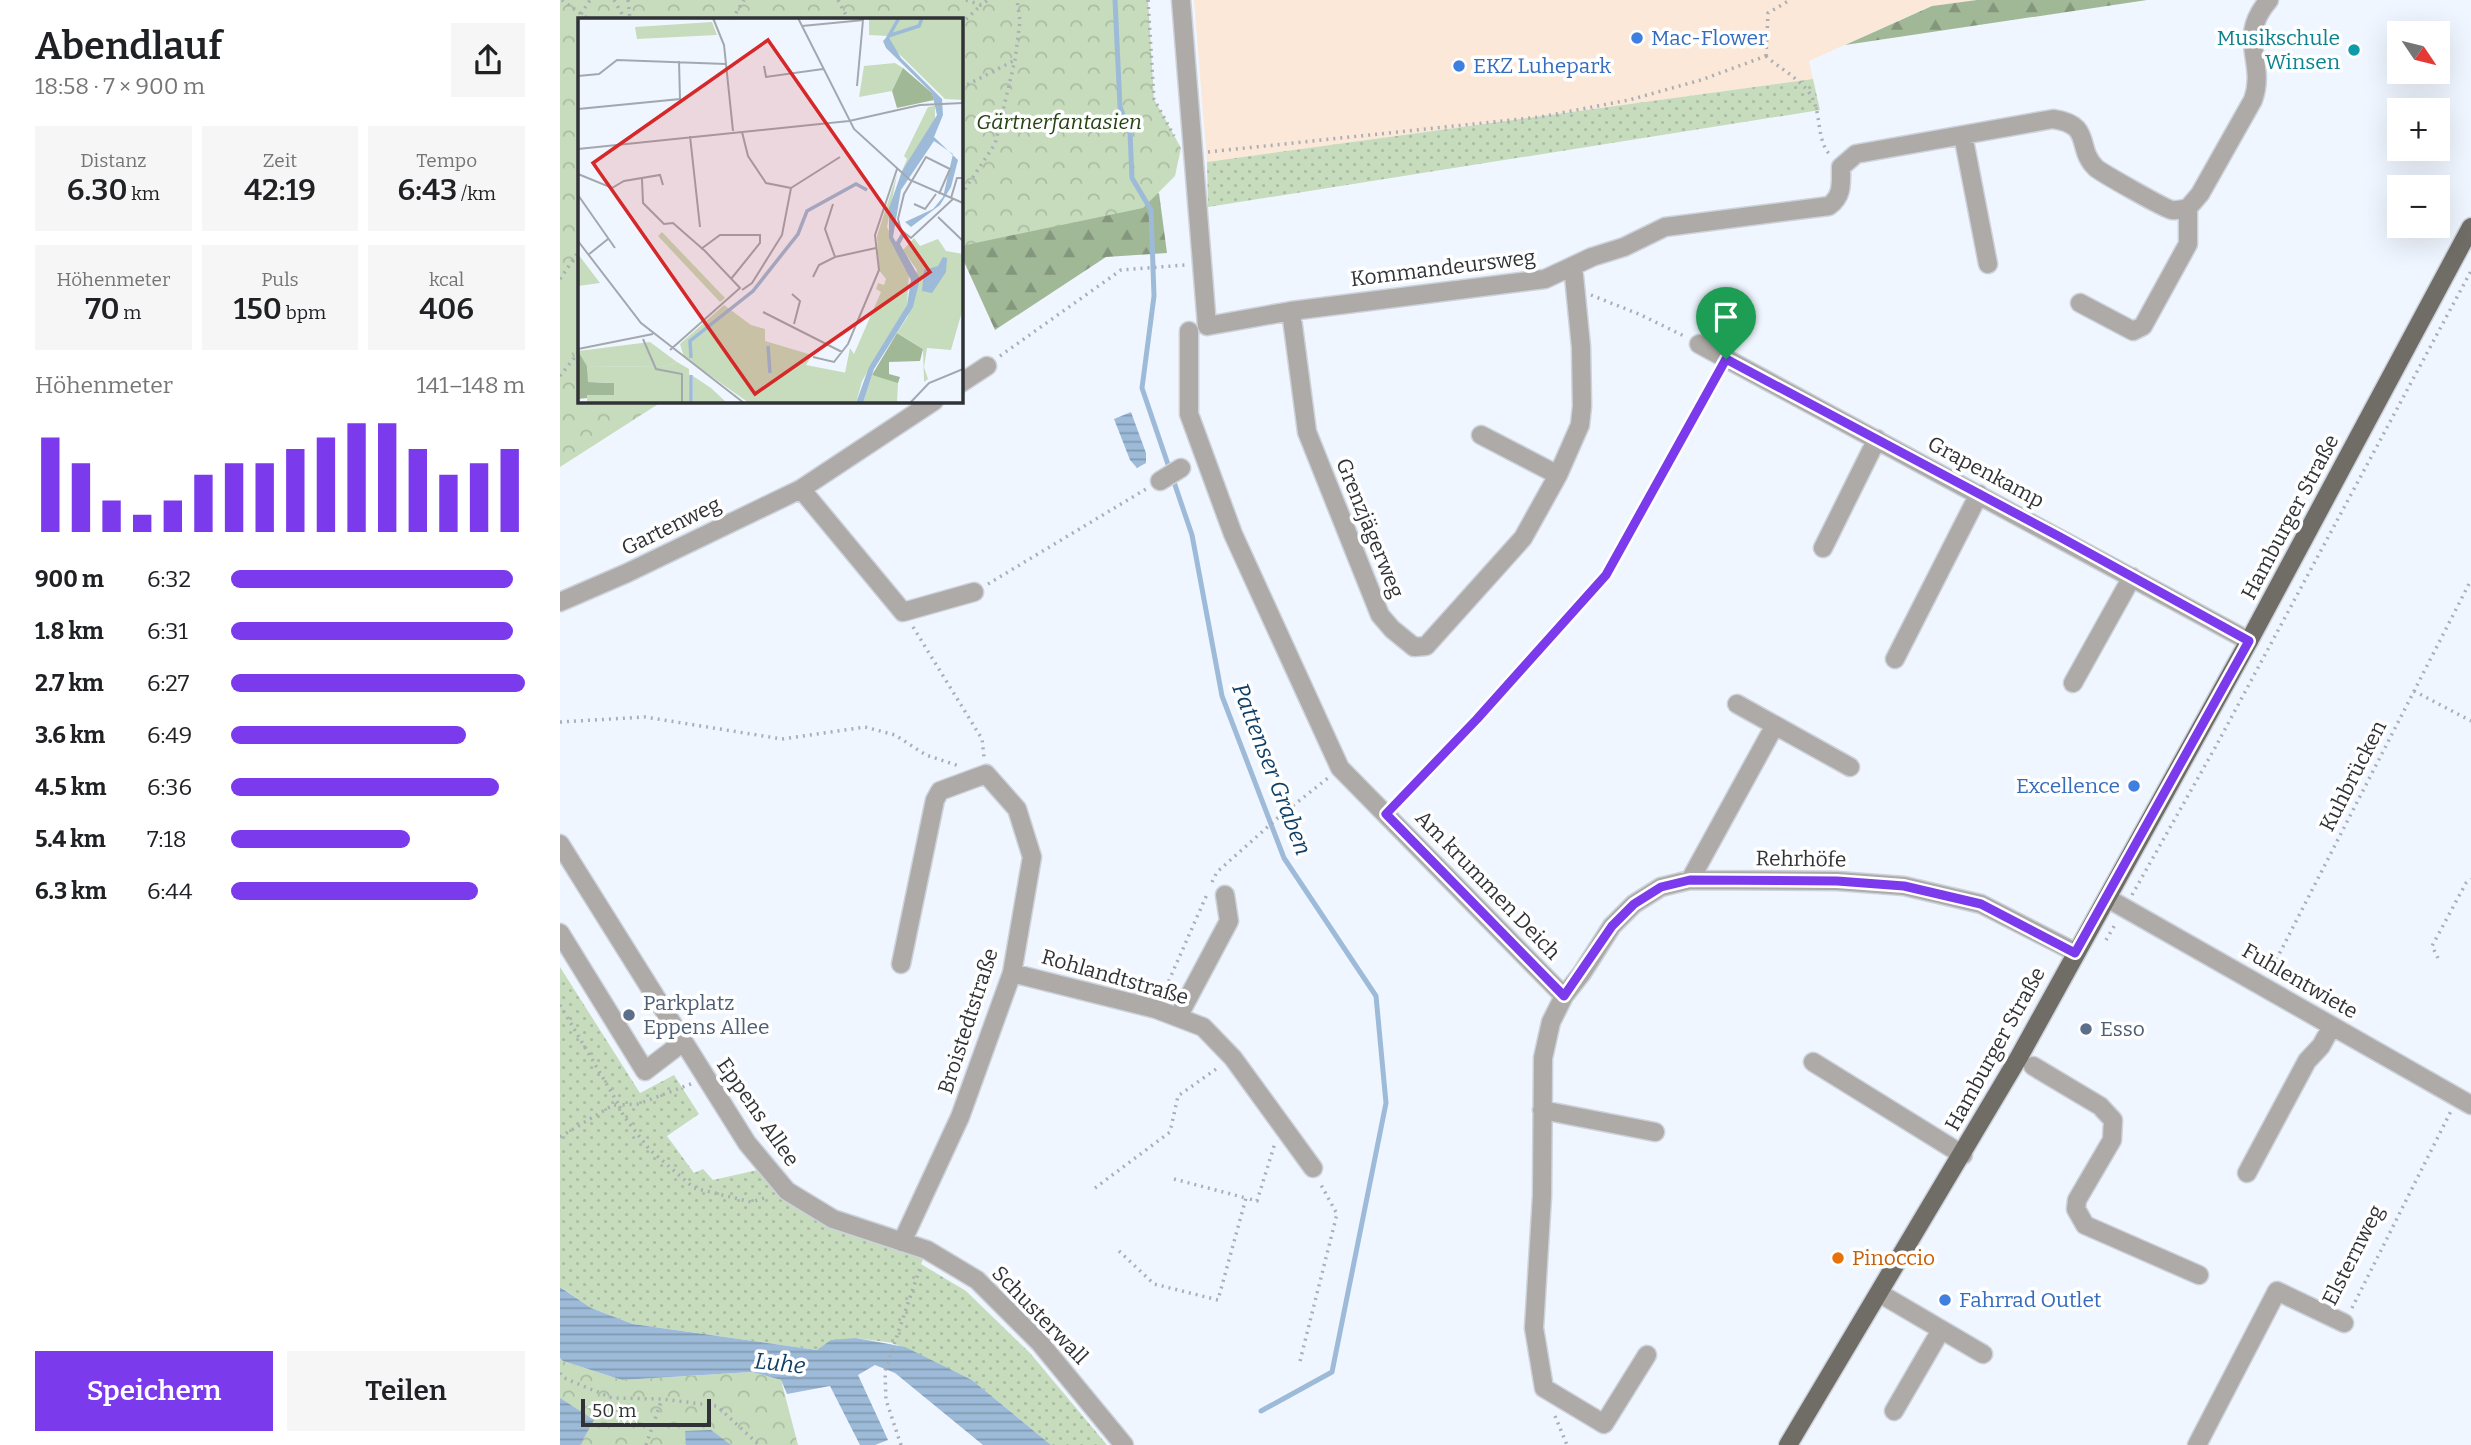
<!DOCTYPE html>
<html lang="de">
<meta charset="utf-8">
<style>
body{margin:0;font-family:Bitter,serif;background:#f6f6f6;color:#202124;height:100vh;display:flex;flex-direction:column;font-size:26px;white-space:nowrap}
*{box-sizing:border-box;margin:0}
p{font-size:23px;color:#757577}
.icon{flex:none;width:38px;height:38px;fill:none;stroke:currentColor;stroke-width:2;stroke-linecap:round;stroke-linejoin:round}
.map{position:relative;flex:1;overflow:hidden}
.panel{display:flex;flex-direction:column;background:#fff;width:560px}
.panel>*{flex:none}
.needle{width:46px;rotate:125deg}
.tools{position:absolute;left:1827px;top:21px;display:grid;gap:14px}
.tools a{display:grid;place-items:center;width:63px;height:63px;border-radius:0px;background:#fff;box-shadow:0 7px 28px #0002;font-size:35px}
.scale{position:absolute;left:21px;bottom:18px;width:130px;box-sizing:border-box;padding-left:7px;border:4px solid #303236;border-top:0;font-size:19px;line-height:24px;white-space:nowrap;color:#303236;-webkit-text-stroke:5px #fff;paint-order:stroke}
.pin{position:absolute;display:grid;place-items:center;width:60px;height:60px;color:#fff;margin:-72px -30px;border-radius:50% 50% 50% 0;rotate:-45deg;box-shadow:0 0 7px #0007}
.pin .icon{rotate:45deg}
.round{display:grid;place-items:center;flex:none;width:74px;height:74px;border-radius:0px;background:#f6f6f6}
.summary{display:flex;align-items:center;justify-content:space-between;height:119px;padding:0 35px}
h1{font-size:38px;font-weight:600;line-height:52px}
.stats{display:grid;grid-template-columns:repeat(3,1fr);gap:10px;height:119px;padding:7px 35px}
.stats div{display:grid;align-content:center;border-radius:0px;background:#f6f6f6;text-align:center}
.stats b{font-size:30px;font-weight:600}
.stats small{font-size:19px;font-weight:400}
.stats p{font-size:19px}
.chart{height:196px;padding:14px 35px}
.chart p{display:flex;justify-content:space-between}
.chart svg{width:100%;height:126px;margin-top:7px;stroke:#7c3aed;stroke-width:6}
.button{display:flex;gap:14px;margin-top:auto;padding:14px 35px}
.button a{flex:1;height:80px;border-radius:0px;background:#7c3aed;color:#fff;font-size:28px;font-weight:600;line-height:80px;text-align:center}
.button a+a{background:#f6f6f6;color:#202124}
ul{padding:0 35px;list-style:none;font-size:23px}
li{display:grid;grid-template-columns:112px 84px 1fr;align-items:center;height:52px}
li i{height:18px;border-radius:9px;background:#7c3aed}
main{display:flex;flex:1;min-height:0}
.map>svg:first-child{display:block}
.commercial{fill:#fbe8d8}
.grass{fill:url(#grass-dots)}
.forest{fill:url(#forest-firs)}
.park{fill:url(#park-crowns)}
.garden{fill:#c6dcbd}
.water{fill:url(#water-rules)}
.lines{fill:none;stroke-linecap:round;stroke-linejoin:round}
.stream{stroke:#9dbbd8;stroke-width:5}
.minor-casing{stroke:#cdd3db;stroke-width:21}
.major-casing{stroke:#cdd3db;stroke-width:21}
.path{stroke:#aaafb6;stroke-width:3.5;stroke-dasharray:2 5;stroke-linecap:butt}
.minor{stroke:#adaaa7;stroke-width:18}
.major{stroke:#706c66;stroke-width:18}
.route-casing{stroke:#fff;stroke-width:14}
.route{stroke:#7c3aed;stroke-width:9}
.shop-dot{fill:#3f7fe0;stroke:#fff;stroke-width:2.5}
.culture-dot{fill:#0f9aa8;stroke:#fff;stroke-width:2.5}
.service-dot{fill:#5c6f8a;stroke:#fff;stroke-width:2.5}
.food-dot{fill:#e8710a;stroke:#fff;stroke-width:2.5}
.labels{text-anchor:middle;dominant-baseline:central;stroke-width:7;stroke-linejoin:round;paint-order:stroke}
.shop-label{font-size:21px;fill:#366cbe;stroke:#fff;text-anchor:start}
.culture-label{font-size:21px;fill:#0d838f;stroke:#fff;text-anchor:end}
.park-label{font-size:21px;font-style:italic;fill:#244312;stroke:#fff}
.street-label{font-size:21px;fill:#303236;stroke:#fff}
.service-label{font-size:21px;fill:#4e5e75;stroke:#fff;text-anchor:start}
.food-label{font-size:21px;fill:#c56008;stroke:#fff;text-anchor:start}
.water-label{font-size:23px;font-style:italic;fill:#103f65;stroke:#fff}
.inset-river{fill:none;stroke:#9dbbd8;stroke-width:3.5}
.inset-road{fill:none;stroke:#a3a8af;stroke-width:2}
.view{fill:#d62828;fill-opacity:0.15;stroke:#d62828;stroke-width:3.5}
.inset-edge{fill:none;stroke:#303236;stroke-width:3.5}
</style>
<main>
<section class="panel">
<div class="summary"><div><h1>Abendlauf</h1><p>18:58 · 7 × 900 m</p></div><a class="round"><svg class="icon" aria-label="share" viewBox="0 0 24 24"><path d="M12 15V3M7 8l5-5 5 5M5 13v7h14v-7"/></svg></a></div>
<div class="stats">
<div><p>Distanz</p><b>6.30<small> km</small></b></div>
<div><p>Zeit</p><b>42:19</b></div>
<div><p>Tempo</p><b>6:43<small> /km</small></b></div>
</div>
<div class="stats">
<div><p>Höhenmeter</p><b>70<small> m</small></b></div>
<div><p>Puls</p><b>150<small> bpm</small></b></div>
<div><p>kcal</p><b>406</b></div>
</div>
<div class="chart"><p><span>Höhenmeter</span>141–148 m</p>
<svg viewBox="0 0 160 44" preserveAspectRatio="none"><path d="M5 44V11M15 44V20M25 44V33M35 44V38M45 44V33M55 44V24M65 44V20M75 44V20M85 44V15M95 44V11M105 44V6M115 44V6M125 44V15M135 44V24M145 44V20M155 44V15"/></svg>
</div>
<ul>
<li><b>900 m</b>6:32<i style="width:96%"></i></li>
<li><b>1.8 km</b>6:31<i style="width:96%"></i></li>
<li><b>2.7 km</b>6:27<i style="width:100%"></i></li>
<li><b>3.6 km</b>6:49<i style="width:80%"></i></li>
<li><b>4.5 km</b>6:36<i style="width:91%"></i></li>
<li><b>5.4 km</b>7:18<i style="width:61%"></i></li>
<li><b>6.3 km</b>6:44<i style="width:84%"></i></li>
</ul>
<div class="button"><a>Speichern</a><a>Teilen</a></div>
</section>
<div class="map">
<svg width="1911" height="1445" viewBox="0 0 1911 1445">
<defs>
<pattern id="grass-dots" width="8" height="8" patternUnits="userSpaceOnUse" patternTransform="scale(1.75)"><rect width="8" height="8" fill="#c6dcbd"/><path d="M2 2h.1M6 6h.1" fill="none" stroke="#aabda3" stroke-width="1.8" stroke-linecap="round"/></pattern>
<pattern id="forest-firs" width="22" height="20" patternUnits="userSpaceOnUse" patternTransform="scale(1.75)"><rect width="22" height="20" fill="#a1b897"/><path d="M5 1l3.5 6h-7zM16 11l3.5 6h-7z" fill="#84967c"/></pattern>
<pattern id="park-crowns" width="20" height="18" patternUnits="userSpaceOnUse" patternTransform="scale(1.75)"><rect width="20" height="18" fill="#c6dcbd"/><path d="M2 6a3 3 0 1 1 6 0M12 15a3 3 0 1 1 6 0" fill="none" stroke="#aabda3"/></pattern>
<pattern id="water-rules" width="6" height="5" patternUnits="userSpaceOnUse" patternTransform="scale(1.75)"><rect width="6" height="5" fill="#9dbbd8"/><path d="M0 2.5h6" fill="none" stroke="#8099b0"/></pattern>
</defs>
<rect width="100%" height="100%" fill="#f0f6ff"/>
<path class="commercial" d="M634,0H1417L1371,6L1249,61L1253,79L647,162Z"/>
<path class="grass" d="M1253,79L1260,110L648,207L647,162Z
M0,967L80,1093L114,1075L139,1114L107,1136L134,1173L143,1169L153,1180L206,1168L227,1191L367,1250L361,1264L406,1291L470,1353L547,1445H491L412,1380L333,1343L296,1338L257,1350L73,1324L31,1308L2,1288L0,1287Z"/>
<path class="forest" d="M1417,0H1587L1285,45L1372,6Z
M599,193L607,253L546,257L435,330L401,255V239Z"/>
<path class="park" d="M0,0H588L594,99L621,148L615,176L583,208L401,246V19H19V401H103L0,467Z
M0,1358L3,1361L62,1380L192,1372L221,1380L238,1445H0Z"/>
<path class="garden" d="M19,258V343L0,369V287Z"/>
<path class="water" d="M571,412L586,453V463L577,468L570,460L554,419Z
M0,1287L31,1308L73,1324L257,1350L271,1340L296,1338L345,1347L412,1380L491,1445H423L335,1373L315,1365L298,1375L328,1440L315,1445H300L270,1386L227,1394L221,1380L192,1372L62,1380L3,1361L0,1358Z
M0,1398L34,1420L20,1445H0Z
M151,1430L171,1445H126L125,1431Z"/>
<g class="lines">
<path class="stream" d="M555,0L560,107L570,132L572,178L591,210L594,296L582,388L632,535L662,696L724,858L816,996L826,1103L772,1372L701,1411"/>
<defs>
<path id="minor" d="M621,0L647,326L731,311L985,279L1032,257L1064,247L1105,227L1269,206C1283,196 1281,183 1281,167L1296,154L1493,119C1534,125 1515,148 1536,168C1542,173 1605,209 1612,210C1616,211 1623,209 1628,208
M1403,135L1428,264
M1520,303L1573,331L1583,326L1628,244V208L1640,194L1693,100C1707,61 1675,39 1709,0
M731,311L747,432L820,615L832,629L854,647L866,646L963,538L998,475L1020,425L1022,406L1021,347L1013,266
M629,331V414L673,534L780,768L1004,996L991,1022L983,1058L982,1196L974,1328L984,1388L1044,1424L1087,1355
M1139,344L1689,641
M401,383L427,366
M921,435L998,475
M600,481L621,468
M241,489L343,612L414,592
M1263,548L1317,439
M0,602L67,573L241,489L374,401
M1335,659L1419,494
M1513,683L1572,577
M1177,704L1290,767
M0,844L187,1143L227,1191L273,1219L367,1250L417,1280L480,1343L564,1445
M1130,880L1215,725
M1547,898L1911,1105
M0,933L85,1071L123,1042
M341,964L375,800L380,791L426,774L457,809L472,857L452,973L400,1117L342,1242
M452,973L596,1009L643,1027L673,1058L753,1168
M1004,996L1022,973L1052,926L1074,904L1101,887L1130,880L1277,881L1344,886L1421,904L1515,952
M618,1017L669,921L665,895
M1253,1062L1403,1155
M1473,1066L1540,1106L1553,1120L1552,1140L1517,1200L1516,1209L1525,1225L1639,1275
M982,1110L1095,1132
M1687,1173L1747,1061L1761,1046L1772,1026
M1319,1293L1423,1354
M1334,1411L1381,1330
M1637,1445L1717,1291L1784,1323"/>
<path id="major" d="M1228,1445L1459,1057L1689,641L1911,227"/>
</defs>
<use href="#minor" class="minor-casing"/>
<use href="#major" class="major-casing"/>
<path class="path" d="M2,0L28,19
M54,0L65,19
M68,0L70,19
M278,0L288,19
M406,0L421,5L428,0
M588,0L594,99L614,136
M21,14L30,0
M172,19L184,0
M401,24L421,5
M1206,56C1221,70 1247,82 1254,102C1261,119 1257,140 1270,155
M1206,56L1208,13L1230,0
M401,88L455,60
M648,152L980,117L1069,100L1141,80L1206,56
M401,195L435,144L455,60L460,21L457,0
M0,279L19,251
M1031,295L1081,315L1126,337
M440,356L561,270L625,265
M0,376L19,352
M428,584L586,489
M353,627L422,739L424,757
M1854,691L1911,721
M0,722L85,717L222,739L305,727L335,735L366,755L399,766
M835,804L917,719L1046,575L1158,373
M652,882L657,872L721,815L768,778
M1572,895L1656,746L1911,271
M1546,940L1556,923
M1878,958L1872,946L1906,883L1911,879
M1710,972L1911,580
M603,994L648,892
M0,1005L59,1105H53L0,1137
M131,1084L78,1104L59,1105L63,1115L89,1149L134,1188L191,1202L208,1197
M614,1179L686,1198
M535,1188L610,1132L618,1096L659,1067
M559,1251L594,1284L658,1300L686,1198L697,1201L715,1143
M1792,1308L1891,1111
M740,1361L777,1214L760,1183
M0,1373L4,1378L52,1398L102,1399L157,1406L199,1445
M995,1416L1007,1445
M86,1445L102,1399
M341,1445L326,1400L325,1371L361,1265"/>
<use href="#minor" class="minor"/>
<use href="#major" class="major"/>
</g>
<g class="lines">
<defs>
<path id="route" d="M1166,359L1500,537L1689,641L1515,953L1421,904L1344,886L1277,881L1130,880L1101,887L1074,904L1052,926L1004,996L826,814L917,719L1046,575Z"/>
</defs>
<use href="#route" class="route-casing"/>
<use href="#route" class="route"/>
</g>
<g class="shop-dot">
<circle cx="1077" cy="38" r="7"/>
<circle cx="899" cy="66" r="7"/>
<circle cx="1574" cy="786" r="7"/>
<circle cx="1385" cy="1300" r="7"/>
</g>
<circle class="culture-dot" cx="1794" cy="50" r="7"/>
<g class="service-dot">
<circle cx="69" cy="1015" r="7"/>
<circle cx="1526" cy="1029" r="7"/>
</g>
<circle class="food-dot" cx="1278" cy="1258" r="7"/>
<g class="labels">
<g class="shop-label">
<text x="1091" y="38">Mac-Flower</text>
<text x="913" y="66">EKZ Luhepark</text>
<text x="1560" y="786" text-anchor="end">Excellence</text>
<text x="1399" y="1300">Fahrrad Outlet</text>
</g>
<g class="culture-label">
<text x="1780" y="38">Musikschule<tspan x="1780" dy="24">Winsen</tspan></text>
</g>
<g class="park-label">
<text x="499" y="122">Gärtnerfantasien</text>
</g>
<g class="street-label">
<text transform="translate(883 268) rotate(-7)">Kommandeursweg</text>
<text transform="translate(1426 472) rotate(28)">Grapenkamp</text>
<text transform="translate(1730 517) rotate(-62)">Hamburger Straße</text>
<text transform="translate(111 526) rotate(-26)">Gartenweg</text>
<text transform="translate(810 528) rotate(68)">Grenzjägerweg</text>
<text transform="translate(1793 776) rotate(-63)">Kuhbrücken</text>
<text transform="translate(1241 859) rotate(1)">Rehrhöfe</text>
<text transform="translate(928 885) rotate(46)">Am krummen Deich</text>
<text transform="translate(555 977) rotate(16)">Rohlandtstraße</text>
<text transform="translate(1740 981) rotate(30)">Fuhlentwiete</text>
<text transform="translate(408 1021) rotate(-72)">Broistedtstraße</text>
<text transform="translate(1435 1049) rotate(-61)">Hamburger Straße</text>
<text transform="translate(198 1112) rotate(55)">Eppens Allee</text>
<text transform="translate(1793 1255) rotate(-63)">Elsternweg</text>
<text transform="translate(480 1315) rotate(46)">Schusterwall</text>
</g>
<g class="service-label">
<text x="83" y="1003">Parkplatz<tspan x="83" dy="24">Eppens Allee</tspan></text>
<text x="1540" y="1029">Esso</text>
</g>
<g class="food-label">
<text x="1292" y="1258">Pinoccio</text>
</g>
<g class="water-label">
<text transform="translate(712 769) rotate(69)">Pattenser Graben</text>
<text transform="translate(220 1363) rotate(6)">Luhe</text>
</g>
</g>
<g transform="translate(18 18)">
<rect width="385" height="385" fill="#f0f6ff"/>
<path d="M317,45L325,50L314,73L281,79L286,48ZM357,88V103L350,118L324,153L329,141L326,138L350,89ZM319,156L309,209L331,255L329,287L284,363L278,385H261L272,330L276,336L303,274L298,271L300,265L306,267L308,261L301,252L299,218ZM84,214L147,280L142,284L80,218ZM0,236L22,265L0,268ZM72,324L99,344L84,349L9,348L0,333Z" fill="#c6dcbd"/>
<path d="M325,50L354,75L356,82L319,90L314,73ZM319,315L345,331L342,343L311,344V356L322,359L320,365H311L294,357ZM0,333L9,348L11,364L36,365V377L0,381Z" fill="#a1b897"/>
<path d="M291,0H385V82L367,81L312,27L310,18L291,17Z" fill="#c6dcbd"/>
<path d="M134,4L139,17L59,21L57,9ZM336,220L342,228L360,221L368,233L385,236V290L373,332L349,330L346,349L350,361L346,364L345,331L319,315L330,298L339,252L325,232ZM146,287L173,307L187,311V323L234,337L228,347L269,355L261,385H171L106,339L102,326ZM294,357L320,365L319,385H285ZM115,358L133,370L149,385H115Z" fill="#c6dcbd"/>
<path d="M99,344L111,351L112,385H9V377H36V365L10,364L9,348L84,349Z" fill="#c6dcbd"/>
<path d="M310,18L323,40L364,81L365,97L356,119L380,142L373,169L362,187L333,209L327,204L355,191L365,179L375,136L356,123L323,172L315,219L318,224L324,214L327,217L322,226L342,261L335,289L296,351L285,385H278L291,349L329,287L333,262L311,220V190L324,153L359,97L354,75L308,30L305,23ZM365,239L369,240L368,254L354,275L344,273L346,252L360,248Z" fill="#9dbbd8"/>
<path class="inset-river" d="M310,18L341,8L344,0M308,23L321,0M190,328L192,355M113,340L112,323L175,273L220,216L229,193L278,166L289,172M113,357V385"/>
<path class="inset-road" d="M135,0L146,27L155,113M220,0L276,111L332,162L385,185M224,8L286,2M186,48L188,59L245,51M0,58L21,56L39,42L148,46M279,68L285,2M0,91L102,81L101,43M164,114L170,138L188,165L213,170M112,118L122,209M0,131L271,103L342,87L385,85M0,156L34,170L46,163L82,157L85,167M64,161L65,185L86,206L95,205L127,233L162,270L92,332M361,176L372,151L348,139L326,176L320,201L323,212L333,220L375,181M0,177L37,230M373,180L379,160H385M255,186L247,211L257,239M336,186L347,191L358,176M360,199L385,223M0,223L63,305L166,385M123,231L142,217H182V225L153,261M10,237L30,221M235,259L241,247L257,239L298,230M164,272L174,265L204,217L213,170L262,139M214,276L222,283L216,306M185,294L264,334M65,321L78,351L104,356V385M0,331L75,316M235,339L256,344L270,326L301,252L297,217L319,151M332,385L351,365L385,351"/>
<path class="view" d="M190,22L352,254L177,376L15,145Z"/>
<rect width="385" height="385" class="inset-edge"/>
</g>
</svg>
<div class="tools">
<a><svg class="needle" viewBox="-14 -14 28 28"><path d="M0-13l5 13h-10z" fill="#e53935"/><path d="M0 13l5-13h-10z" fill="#757577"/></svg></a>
<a>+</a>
<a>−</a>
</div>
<div class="scale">50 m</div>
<div class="pin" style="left:1166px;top:359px;background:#1e9e55"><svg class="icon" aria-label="arrive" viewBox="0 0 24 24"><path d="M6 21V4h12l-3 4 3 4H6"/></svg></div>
</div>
</main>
